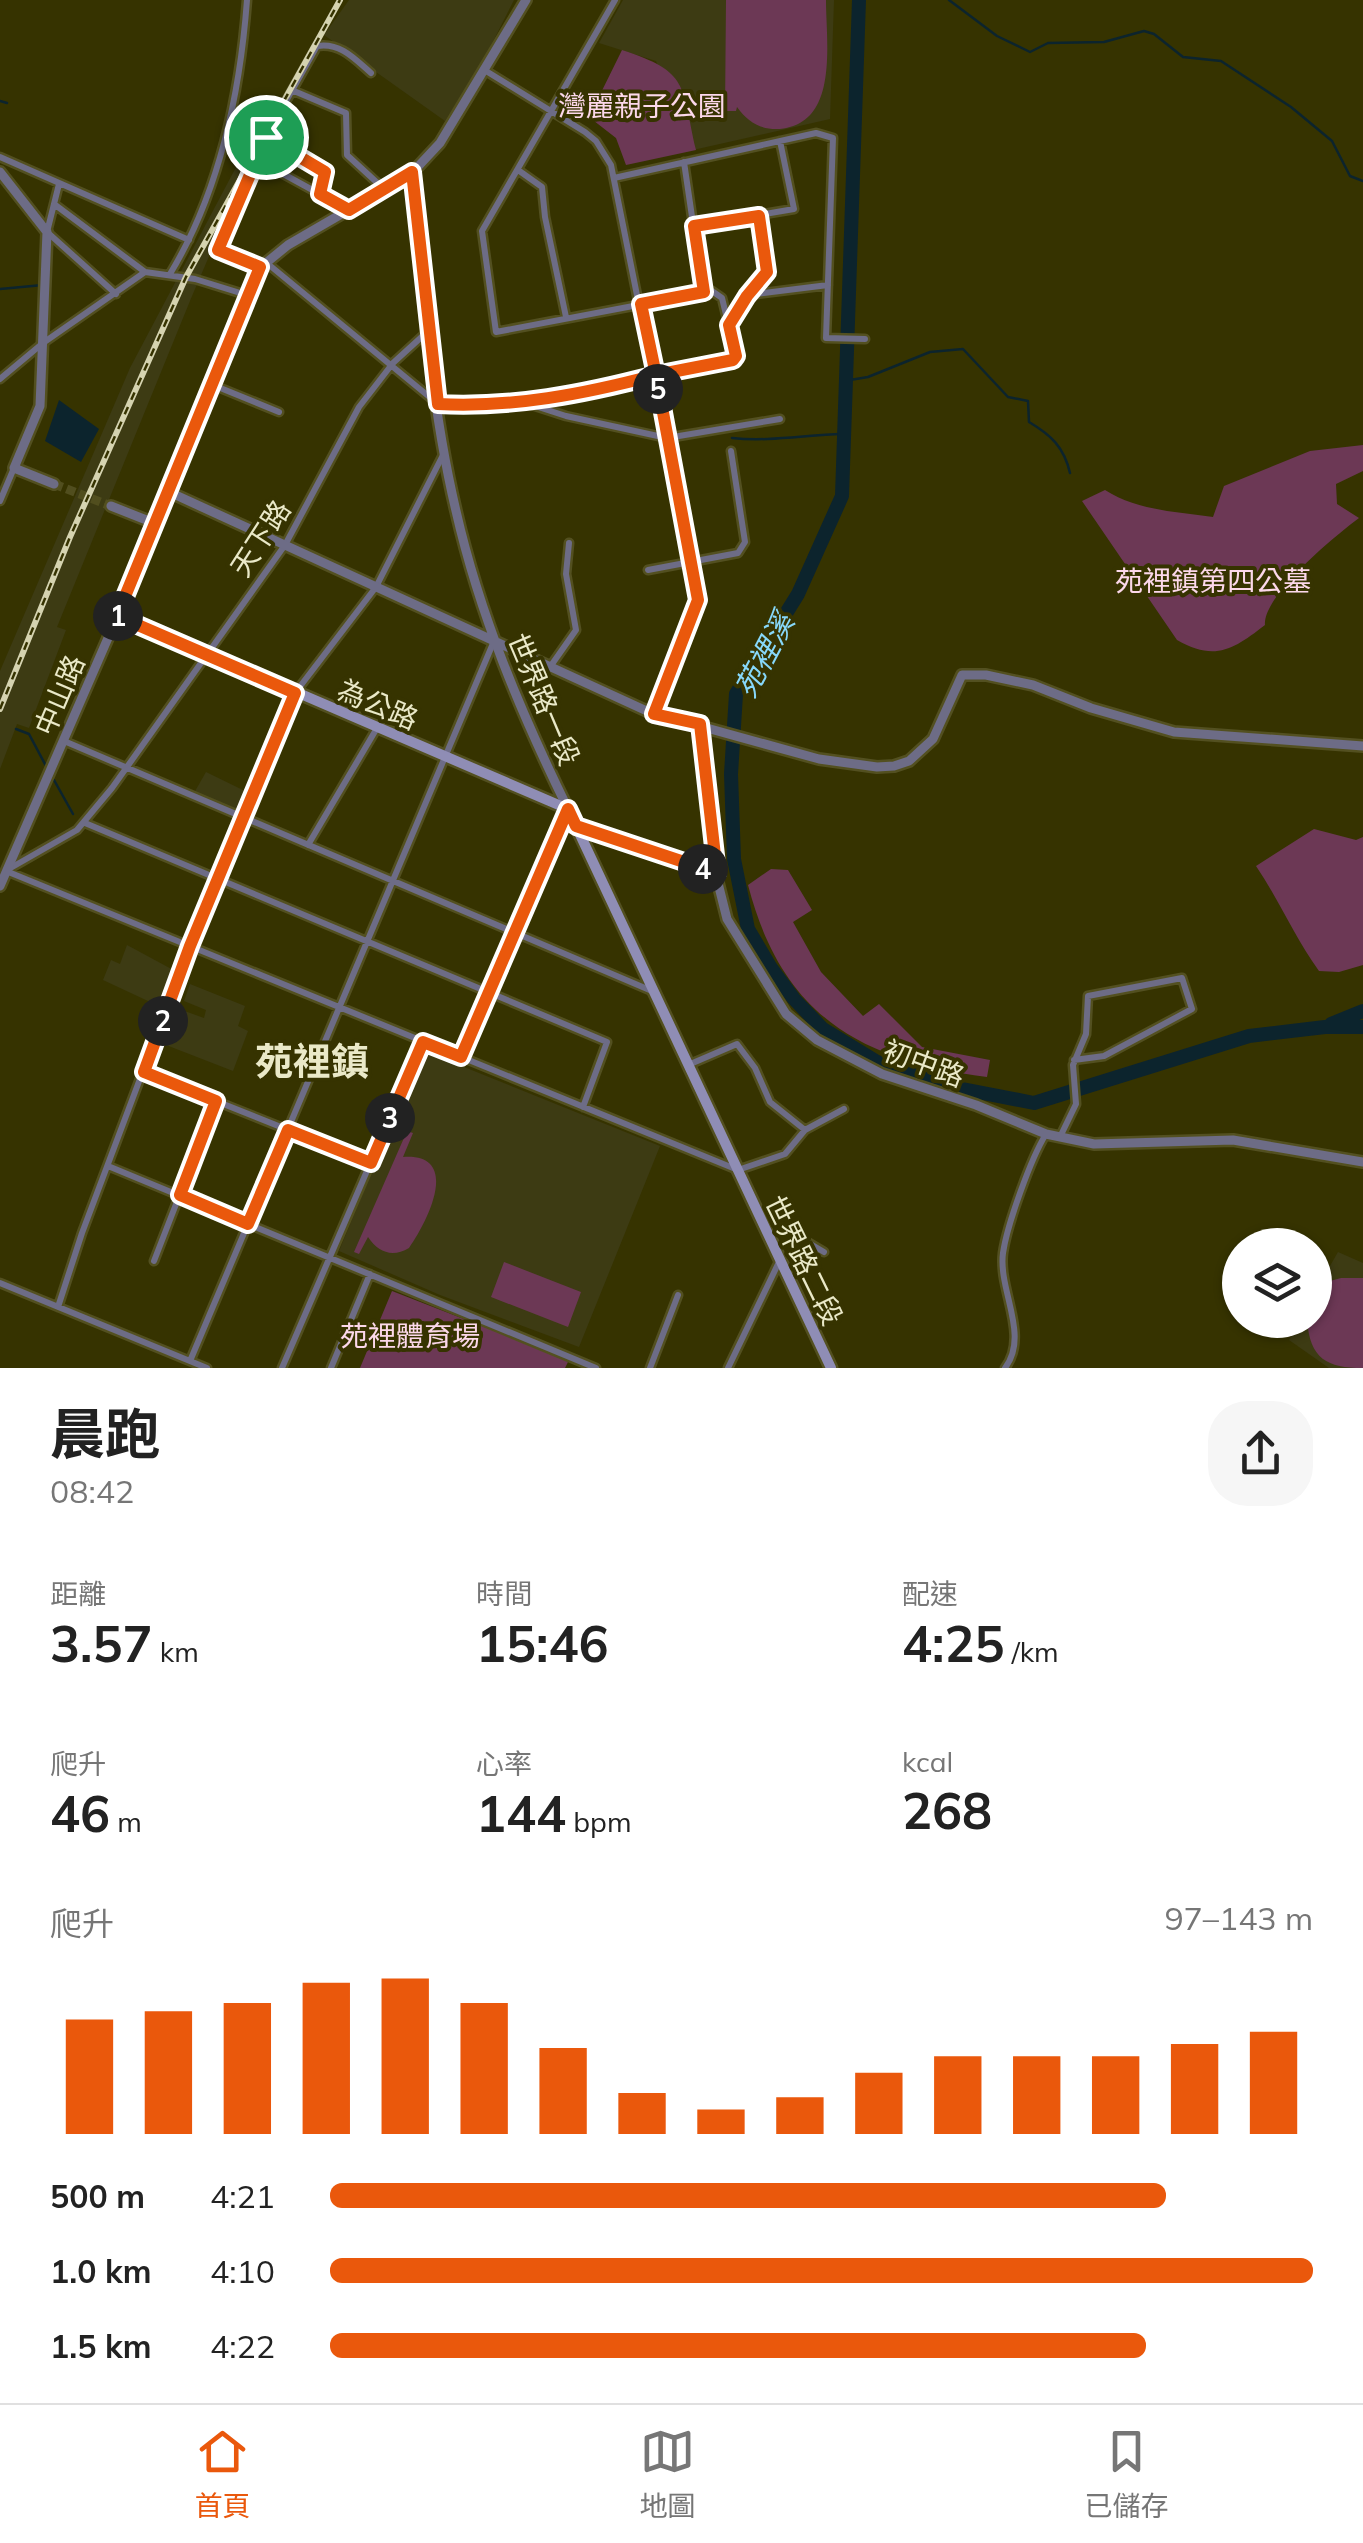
<!DOCTYPE html>
<html lang="zh-TW">
<meta charset="utf-8">
<style>
body{margin:0;font-family:Mulish,"Noto Sans TC",sans-serif;background:#f6f6f6;color:#222;height:100vh;display:flex;flex-direction:column;font-size:38px;white-space:nowrap}
*{box-sizing:border-box;margin:0}
p{font-size:32px;color:#767676}
.icon{flex:none;width:55px;height:55px;fill:none;stroke:currentColor;stroke-width:2;stroke-linecap:round;stroke-linejoin:round}
.map{position:relative;height:1368px;overflow:hidden}
.sheet{display:flex;flex-direction:column;background:#fff;flex:1}
.sheet>*{flex:none}
.fabs{position:absolute;left:1222px;top:1228px;display:grid;gap:20px}
.fabs a{display:grid;place-items:center;width:110px;height:110px;border-radius:50%;background:#fff;box-shadow:0 2px 8px #0004;font-size:50px}
.pin{position:absolute;display:grid;place-items:center;width:85px;height:85px;color:#fff;margin:-42px;border:5px solid #fff;border-radius:50%;box-shadow:0 2px 10px #0007}
.km{position:absolute;width:50px;height:50px;margin:-25px;border-radius:50%;background:#222;color:#fff;font-size:28px;line-height:50px;text-align:center}
.round{display:grid;place-items:center;flex:none;width:105px;height:105px;border-radius:40px;background:#f6f6f6}
.headline{display:flex;align-items:center;justify-content:space-between;height:170px;padding:0 50px}
h1{font-size:55px;font-weight:700;line-height:75px}
.stats{display:grid;grid-template-columns:repeat(3,1fr);gap:15px;height:170px;padding:10px 50px}
.stats div{display:grid;align-content:center}
.stats b{font-size:50px;font-weight:700}
.stats small{font-size:28px;font-weight:400}
.stats p{font-size:28px}
.chart{height:280px;padding:20px 50px}
.chart p{display:flex;justify-content:space-between}
.chart svg{width:100%;height:180px;margin-top:10px;stroke:#ea580c;stroke-width:6}
ul{padding:0 50px;list-style:none;font-size:32px}
li{display:grid;grid-template-columns:160px 120px 1fr;align-items:center;height:75px}
li i{height:25px;border-radius:12px;background:#ea580c}
.tab-bar{display:flex;justify-content:space-around;align-items:center;height:140px;border-top:2px solid #e0e0e0;background:#fff;font-size:28px;color:#767676}
.tab-bar a{display:grid;justify-items:center;gap:5px}
.tab-bar .selected{color:#ea580c}
.map>svg:first-child{display:block}
.built{fill:#3d3b13}
.green{fill:#6c3855}
.water{fill:#0c242d}
.lines{fill:none;stroke-linecap:round;stroke-linejoin:round}
.stream{stroke:#0c242d;stroke-width:2.5}
.river{stroke:#0c242d;stroke-width:14}
.tertiary-tunnel{stroke:#514e1e;stroke-width:9;stroke-dasharray:9 4.5;stroke-linecap:butt}
.minor-casing{stroke:#535020;stroke-width:11}
.tertiary-casing{stroke:#535020;stroke-width:14}
.secondary-casing{stroke:#535020;stroke-width:15}
.minor{stroke:#6d6c86;stroke-width:6}
.tertiary{stroke:#6d6c86;stroke-width:9}
.secondary{stroke:#8f8db5;stroke-width:10}
.rail-casing{stroke:#d5d3b0;stroke-width:6}
.rail{stroke:#363300;stroke-width:2.5;stroke-dasharray:8;stroke-linecap:butt}
.route-casing{stroke:#fff;stroke-width:20}
.route{stroke:#ea580c;stroke-width:12}
.labels{text-anchor:middle;dominant-baseline:central;stroke-width:8;stroke-linejoin:round;paint-order:stroke}
.park-label{font-size:28px;fill:#fcd8ea;stroke:#363300}
.street-label{font-size:28px;fill:#eae9c8;stroke:#363300}
.water-label{font-size:30px;font-style:italic;fill:#87d8fa;stroke:#363300}
.district-label{font-size:38px;font-weight:bold;fill:#eae9c8;stroke:#363300}
</style>
<div class="map">
<svg width="1363" height="1368" viewBox="0 0 1363 1368">
<rect width="100%" height="100%" fill="#363300"/>
<path class="built" d="M349,0H514L481,65L445,121L324,35Z
M623,0H834L830,119L693,150L656,61L599,43Z
M263,126L269,130L234,198L192,296L57,627L66,630L29,728L17,724L0,769V671L130,368L234,171Z
M206,772L247,792L239,811L194,793Z
M127,945L177,972L163,1008L103,980L111,960L120,964Z
M190,984L245,1006L238,1026L248,1031L233,1071L166,1045L179,1009L204,1018L206,1010L184,1001Z
M422,1050L660,1146L579,1347L440,1295L339,1251Z
M1338,1252L1363,1263V1368H1329L1289,1340L1300,1320H1315V1292Z"/>
<path class="green" d="M726,0H826C826,44 840,127 776,129C759,129 747,121 737,107L736,111H725Z
M622,50C690,72 681,85 696,150L626,165L616,138L589,117Z
M1363,445V471L1336,484L1337,504L1359,518C1336,535 1262,596 1265,625C1234,649 1215,662 1177,640L1082,501L1105,490C1136,510 1177,512 1213,517L1224,486L1310,451Z
M1314,829L1356,840L1363,837V965L1339,972L1319,971C1295,938 1279,900 1256,866Z
M771,869L788,870L812,910L793,922L821,972L863,1016L879,1004L922,1047L990,1060L987,1077C860,1060 782,1016 748,885Z
M407,1131L413,1133L403,1157C462,1153 428,1221 409,1248C392,1258 378,1252 368,1237L359,1254L354,1252Z
M504,1262L581,1292L568,1327L491,1297Z
M1341,1278H1363V1368C1327,1368 1310,1359 1307,1320H1315V1297L1330,1281Z
M392,1291L569,1360L565,1368H360Z"/>
<path class="water" d="M59,400L99,429L81,462L45,441Z"/>
<g class="lines">
<path class="stream" d="M949,0L997,36L1030,52L1048,43L1104,42L1144,31L1154,34L1183,57L1221,61L1291,107L1332,141L1350,176L1363,181
M0,101L7,103
M0,289L43,285
M844,381L868,377L930,352L963,349L1008,397L1028,401L1029,422C1051,435 1064,447 1070,473
M732,438C769,442 805,435 842,434
M16,729L29,734L46,766
M54,780L73,814"/>
<path class="river" d="M859,0L842,496L798,594L736,694L731,774L734,859L748,929L771,968L794,999L823,1029L877,1062L952,1087L1034,1103L1249,1036L1325,1027H1363
M1331,1024L1363,1011"/>
<path class="tertiary-tunnel" d="M54,484L111,506"/>
<defs>
<path id="minor" d="M486,71L585,132L596,141L611,165L698,601L655,713
M294,91L346,113L347,155L384,189
M266,137L325,172L321,194
M0,157L189,240
M254,158L317,46C340,42 355,59 371,73
M684,162L703,292
M518,170L542,187L545,217L566,317
M614,178L816,133L833,138L826,338L865,339
M59,184L47,232L116,294
M54,204L145,272
M694,226L794,209L780,141
M268,264L438,404L485,407L547,399L733,360L736,356L722,298L712,291L496,332L482,231L615,0
M261,267L217,250L254,158L349,210
M170,274C219,193 240,94 247,0
M748,295L828,285
M729,324L747,295L767,272L759,216
M0,379L43,343L145,272L195,279L250,296
M213,385L279,412
M526,403L566,416L667,438L780,419
M0,501L14,468
M648,570L738,553L745,542L731,451
M550,667L576,630L566,574L569,543
M64,741L652,991
M85,823L607,1042L583,1107
M577,827L717,873
M308,845L377,728
M7,870L77,830L112,788L285,545L359,407L393,363L427,332
M6,871L738,1170L785,1154L805,1130L844,1109
M461,1057L567,810
M688,1065L737,1044L755,1068L770,1102L805,1130
M143,1072L371,1163
M1060,1137L1076,1104L1073,1065L1086,1034L1088,996L1182,978L1192,1009L1104,1056L1074,1060
M108,1166L596,1368
M792,1233L824,1252
M154,1261L216,1101
M0,1283L207,1368
M58,1307L82,1233L190,946L295,693L376,587L444,453
M190,1361L494,641
M282,1368L423,1041
M331,1368L370,1274
M650,1368L678,1295
M728,1368L779,1262
M1005,1368C1030,1335 998,1290 1003,1253C1007,1225 1031,1158 1046,1134"/>
<path id="tertiary" d="M0,172L47,232L40,406L14,468L54,484
M412,173C422,285 430,401 456,511C480,616 521,713 568,809
M167,491L649,712L819,759L877,767L894,766L909,761L933,739L962,675H986L1033,685L1091,708L1174,732L1363,746
M111,506L154,523
M701,724L717,879L727,919L786,1014L817,1040L882,1074L976,1105L1046,1134L1094,1144L1233,1140L1363,1162
M0,886L108,638L261,267L288,245L412,173L440,143L526,0"/>
<path id="secondary" d="M117,615L568,809L831,1368"/>
</defs>
<use href="#minor" class="minor-casing"/>
<use href="#tertiary" class="tertiary-casing"/>
<use href="#secondary" class="secondary-casing"/>
<use href="#minor" class="minor"/>
<use href="#tertiary" class="tertiary"/>
<use href="#secondary" class="secondary"/>
<defs>
<path id="rail" d="M0,709L70,537L186,277L340,0"/>
</defs>
<use href="#rail" class="rail-casing"/>
<use href="#rail" class="rail"/>
</g>
<g class="lines">
<defs>
<path id="route" d="M266,137L218,250L260,267L117,616L295,693L190,946L144,1072L216,1101L180,1195L248,1224L288,1130L371,1163L423,1042L461,1057L568,809L576,826L717,873L700,724L654,714L698,600L656,375L733,360L736,356L729,325L747,296L767,272L759,216L694,226L704,292L641,304L656,375C584,394 512,408 438,404L412,172L349,210L320,194L325,172L266,137"/>
</defs>
<use href="#route" class="route-casing"/>
<use href="#route" class="route"/>
</g>
<g class="labels">
<g class="park-label">
<text x="642" y="105">灣麗親子公園</text>
<text x="1213" y="580">苑裡鎮第四公墓</text>
<text x="410" y="1335">苑裡體育場</text>
</g>
<g class="street-label">
<text transform="translate(260 538) rotate(-57)">天下路</text>
<text transform="translate(59 695) rotate(-67)">中山路</text>
<text transform="translate(544 699) rotate(67)">世界路一段</text>
<text transform="translate(378 704) rotate(23)">為公路</text>
<text transform="translate(924 1063) rotate(20)">初中路</text>
<text transform="translate(804 1260) rotate(64)">世界路二段</text>
</g>
<g class="water-label">
<text transform="translate(764 655) rotate(-62)">苑裡溪</text>
</g>
<g class="district-label">
<text x="312" y="1061">苑裡鎮</text>
</g>
</g>
</svg>
<div class="fabs">
<a><svg class="icon" aria-label="layers" viewBox="0 0 24 24"><path d="M12 4l9 5-9 5-9-5zM3 14l9 5 9-5"/></svg></a>
</div>
<div class="pin" style="left:266px;top:137px;background:#1e9e55"><svg class="icon" aria-label="arrive" viewBox="0 0 24 24"><path d="M6 21V4h12l-3 4 3 4H6"/></svg></div>
<b class="km" style="left:118px;top:616px">1</b>
<b class="km" style="left:163px;top:1021px">2</b>
<b class="km" style="left:390px;top:1118px">3</b>
<b class="km" style="left:703px;top:869px">4</b>
<b class="km" style="left:658px;top:389px">5</b>
</div>
<section class="sheet">
<div class="headline"><div><h1>晨跑</h1><p>08:42</p></div><a class="round"><svg class="icon" aria-label="share" viewBox="0 0 24 24"><path d="M12 15V3M7 8l5-5 5 5M5 13v7h14v-7"/></svg></a></div>
<div class="stats">
<div><p>距離</p><b>3.57<small> km</small></b></div>
<div><p>時間</p><b>15:46</b></div>
<div><p>配速</p><b>4:25<small> /km</small></b></div>
</div>
<div class="stats">
<div><p>爬升</p><b>46<small> m</small></b></div>
<div><p>心率</p><b>144<small> bpm</small></b></div>
<div><p>kcal</p><b>268</b></div>
</div>
<div class="chart"><p><span>爬升</span>97–143 m</p>
<svg viewBox="0 0 160 44" preserveAspectRatio="none"><path d="M5 44V16M15 44V14M25 44V12M35 44V7M45 44V6M55 44V12M65 44V23M75 44V34M85 44V38M95 44V35M105 44V29M115 44V25M125 44V25M135 44V25M145 44V22M155 44V19"/></svg>
</div>
<ul>
<li><b>500 m</b>4:21<i style="width:85%"></i></li>
<li><b>1.0 km</b>4:10<i style="width:100%"></i></li>
<li><b>1.5 km</b>4:22<i style="width:83%"></i></li>
</ul>
</section>
<nav class="tab-bar">
<a class="selected"><svg class="icon" aria-label="home" viewBox="0 0 24 24"><path d="M3 11l9-7 9 7M6 9v11h12V9"/></svg>首頁</a>
<a><svg class="icon" aria-label="map" viewBox="0 0 24 24"><path d="M3 6l6-2 6 2 6-2v14l-6 2-6-2-6 2zM9 4v14M15 6v14"/></svg>地圖</a>
<a><svg class="icon" aria-label="saved" viewBox="0 0 24 24"><path d="M7 4h10v16l-5-4-5 4z"/></svg>已儲存</a>
</nav>
